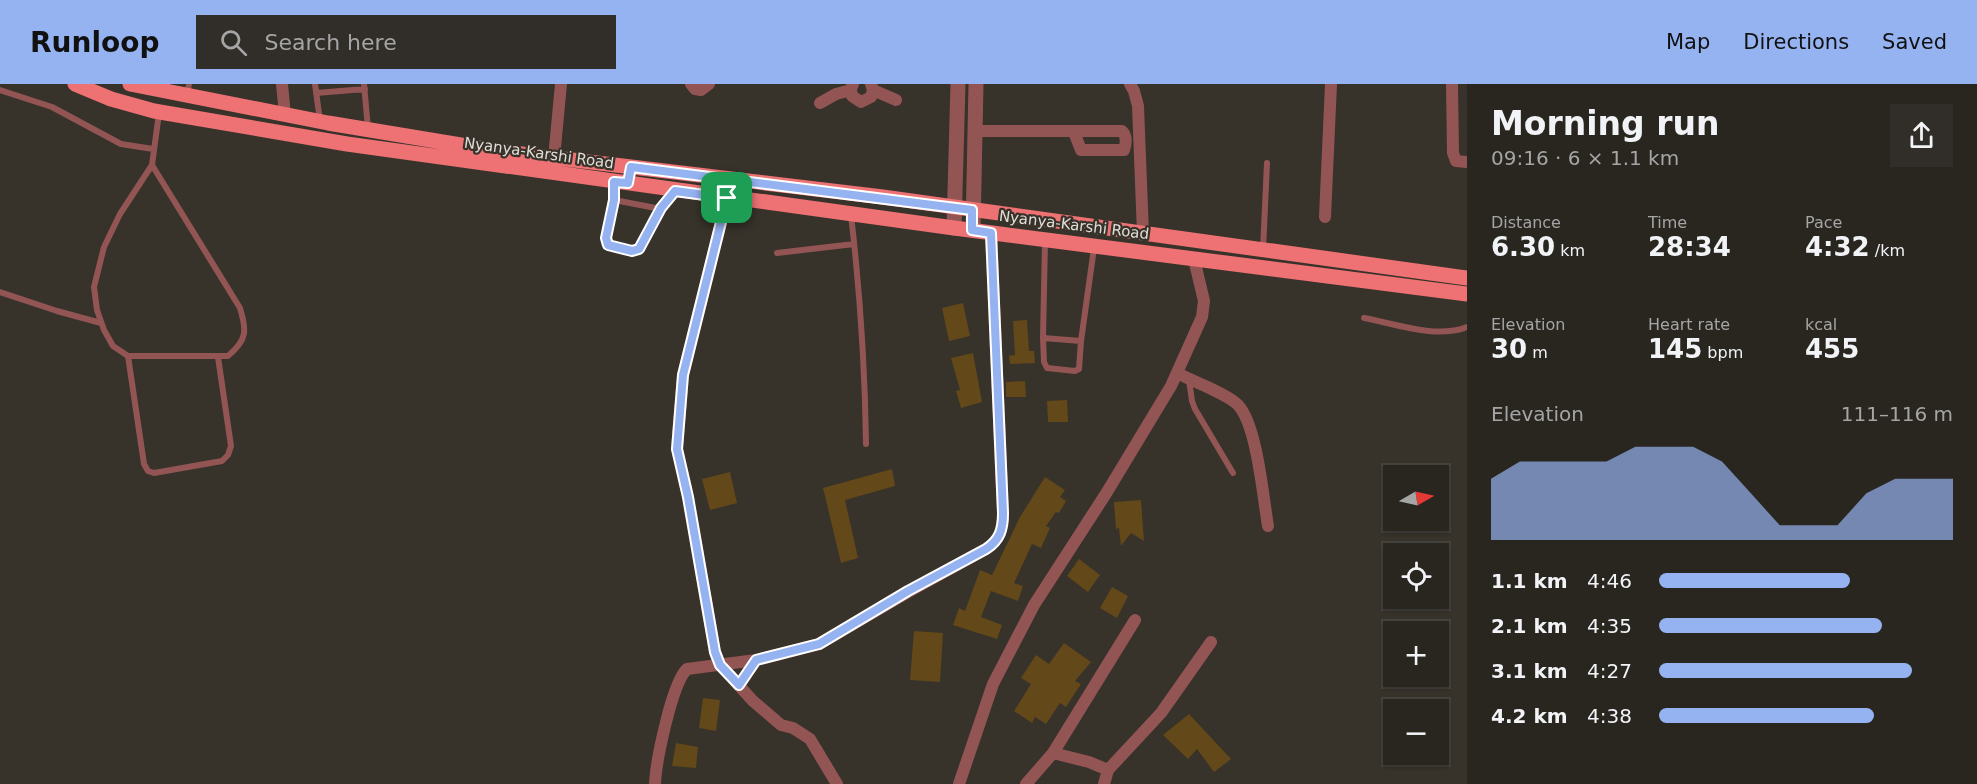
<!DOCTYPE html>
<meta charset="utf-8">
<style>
body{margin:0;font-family:"DejaVu Sans",sans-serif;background:#312e29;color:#f1f3f6;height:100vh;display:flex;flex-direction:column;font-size:22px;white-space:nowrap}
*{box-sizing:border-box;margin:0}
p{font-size:20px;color:#a5a5a5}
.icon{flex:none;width:33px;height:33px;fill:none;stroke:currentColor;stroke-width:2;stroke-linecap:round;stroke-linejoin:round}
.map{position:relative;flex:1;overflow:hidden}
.side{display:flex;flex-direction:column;background:#292620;width:510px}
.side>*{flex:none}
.needle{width:39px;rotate:81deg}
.tools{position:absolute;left:1383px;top:381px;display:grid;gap:12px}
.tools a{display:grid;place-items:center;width:66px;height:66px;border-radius:0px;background:#292620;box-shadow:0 2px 4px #0004,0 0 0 2px #45433e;font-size:30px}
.pin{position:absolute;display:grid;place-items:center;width:51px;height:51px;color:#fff;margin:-26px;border-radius:12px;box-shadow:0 3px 9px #0006}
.round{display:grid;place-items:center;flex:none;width:63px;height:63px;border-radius:0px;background:#312e29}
.summary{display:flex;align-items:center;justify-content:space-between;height:102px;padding:0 24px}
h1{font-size:33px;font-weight:700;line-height:45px}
.figures{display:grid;grid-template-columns:repeat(3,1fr);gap:9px;height:102px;padding:6px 24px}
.figures div{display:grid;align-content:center}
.figures b{font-size:26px;font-weight:700}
.figures small{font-size:16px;font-weight:400}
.figures p{font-size:16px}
.chart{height:168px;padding:12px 24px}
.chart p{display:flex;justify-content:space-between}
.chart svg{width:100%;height:108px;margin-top:6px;fill:#95b2f1;opacity:.7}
ul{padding:0 24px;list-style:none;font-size:20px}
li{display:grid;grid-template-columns:96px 72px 1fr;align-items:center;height:45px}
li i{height:15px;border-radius:8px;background:#95b2f1}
header{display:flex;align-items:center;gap:36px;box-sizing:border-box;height:84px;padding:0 30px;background:#95b2f1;color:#111}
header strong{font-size:28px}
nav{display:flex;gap:33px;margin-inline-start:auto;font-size:21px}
.search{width:420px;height:54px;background:#312e29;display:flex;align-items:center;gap:15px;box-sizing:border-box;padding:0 21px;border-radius:0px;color:#a5a5a5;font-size:22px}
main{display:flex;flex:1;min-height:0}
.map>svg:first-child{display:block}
.building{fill:#634819}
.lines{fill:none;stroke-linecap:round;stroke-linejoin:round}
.service{stroke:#925554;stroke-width:6}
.minor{stroke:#925554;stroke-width:12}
.tertiary{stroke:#925554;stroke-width:15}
.primary{stroke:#ee7173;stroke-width:15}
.route-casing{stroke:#fff;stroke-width:12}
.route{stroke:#95b2f1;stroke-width:8}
.labels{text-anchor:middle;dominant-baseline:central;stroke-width:4.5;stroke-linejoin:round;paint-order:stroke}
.street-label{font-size:15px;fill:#e0ddd8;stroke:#37322a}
</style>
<header>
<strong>Runloop</strong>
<div class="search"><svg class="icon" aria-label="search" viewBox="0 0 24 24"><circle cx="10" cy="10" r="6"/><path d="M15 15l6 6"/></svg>Search here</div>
<nav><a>Map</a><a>Directions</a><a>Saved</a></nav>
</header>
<main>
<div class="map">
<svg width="1467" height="700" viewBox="0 0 1467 700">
<rect width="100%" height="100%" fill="#37322a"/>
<path class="building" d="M963,219L970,252L949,257L942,224Z
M1027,236L1029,267H1034L1035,279L1010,280L1009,272L1015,271L1013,237Z
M973,269L982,318L961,324L956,307L960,306L951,274Z
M1025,297L1026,313H1006V298Z
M1067,316L1068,338H1048L1047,317Z
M892,385L895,402L845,416L858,474L841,479L823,404Z
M730,388L737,419L710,426L702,395Z
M1045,393L1065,406L1060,413L1066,417L1059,429L1056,428L1046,442L1050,444L1041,464L1032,460L1014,499L1023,502L1018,517L991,507L981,533L1002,541L997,555L953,541L959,524L965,527L980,486L992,491L1020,433Z
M1141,416L1144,457L1131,449L1121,462L1119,444L1116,445L1114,418Z
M1079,475L1100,491L1088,508L1067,492Z
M1112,503L1128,512L1117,534L1100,524Z
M914,547L943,549L940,598L910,596Z
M1064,559L1091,578L1075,597L1081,600L1066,623L1060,619L1046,640L1035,633L1032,639L1014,627L1031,600L1021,594L1036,571L1049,580Z
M703,614L720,616L716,647L699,644Z
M1189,630L1231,675L1214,688L1197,665L1188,675L1163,651Z
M676,659L698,663L696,684L672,682Z"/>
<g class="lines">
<path class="service" d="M315,0L320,37
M364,0L368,45
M0,6L52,23L121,60L153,65
M316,9L365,5
M187,12L189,0
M152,81L240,224C247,247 247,256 228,272H128L113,262L104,246L97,226L94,203L104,163L120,130L152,81L159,29
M614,98V116L606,154L608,161L631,167L639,165L661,125L674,107
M614,116L661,125
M851,131C860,208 865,283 866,360
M1045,157L1043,254L1081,257L1094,164
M1263,166L1267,79
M777,169L854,160
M0,208L57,227L101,239
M1364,234C1397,240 1435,255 1467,243
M1043,254L1044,278L1047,284L1075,287L1079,285L1081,257
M128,272L144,380L148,387L154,389L222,377L228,371L231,362L218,273
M1189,296L1192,317L1195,325L1233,389"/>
<path class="minor" d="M282,0L285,31
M691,0L695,5L701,6L709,0
M853,0L851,5L852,12L861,18L871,13L873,6L871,0
M1130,0L1134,7L1138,22L1143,150
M1452,0L1453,69L1456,77L1467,78
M873,6L896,16
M820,19L836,10L851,6
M974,47H1122C1127,52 1126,60 1124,66H1081L1074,48
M554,74L561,0
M727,114L683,291L677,365L688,413L715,568L720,581L753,617L781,641L793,644L810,655L837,700
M1325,133L1331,0
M1177,289C1192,297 1228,310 1238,321C1257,341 1263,413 1268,442
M739,601L756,576
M1053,669L1135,536
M655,700C656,677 672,599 687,585L756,576L819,560L908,508L986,465C1000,456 1003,445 1003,429L991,149
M959,700L993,600L1034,521L1107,408L1171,302L1202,233L1204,217L1194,175
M1026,700L1053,669L1089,678L1108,686
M1104,700L1108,686L1161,629L1211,558"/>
<path class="tertiary" d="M954,144L958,0
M973,146L976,0"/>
<path class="primary" d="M75,0L111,15L154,27L347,60L954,144L1467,210
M130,0L328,39L497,67L883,113L1467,194"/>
</g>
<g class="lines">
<defs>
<path id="route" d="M631,83L972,126V146L991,149L1003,429C1003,445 1000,456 986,465L908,507L819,560L756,576L739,601L720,581L715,568L688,413L677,365L683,291L727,114L675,107L661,124L639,165L632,167L608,161L606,154L614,116V98L628,99Z"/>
</defs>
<use href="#route" class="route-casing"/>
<use href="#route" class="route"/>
</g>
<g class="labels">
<g class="street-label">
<text transform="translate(539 69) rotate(8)">Nyanya-Karshi Road</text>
<text transform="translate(1074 141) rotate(7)">Nyanya-Karshi Road</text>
</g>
</g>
</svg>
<div class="tools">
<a><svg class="needle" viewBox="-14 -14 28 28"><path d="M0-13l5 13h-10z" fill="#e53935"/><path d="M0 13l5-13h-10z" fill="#a5a5a5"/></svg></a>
<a><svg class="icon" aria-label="locate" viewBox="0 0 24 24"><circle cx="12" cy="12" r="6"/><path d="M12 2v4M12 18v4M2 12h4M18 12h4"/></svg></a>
<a>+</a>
<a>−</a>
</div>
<div class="pin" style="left:727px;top:114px;background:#1e9e55"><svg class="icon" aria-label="arrive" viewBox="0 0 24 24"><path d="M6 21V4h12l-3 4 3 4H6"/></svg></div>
</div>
<section class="side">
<div class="summary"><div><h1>Morning run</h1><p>09:16 · 6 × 1.1 km</p></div><a class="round"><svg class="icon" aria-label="share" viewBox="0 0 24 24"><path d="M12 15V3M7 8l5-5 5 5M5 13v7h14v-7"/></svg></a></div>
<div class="figures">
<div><p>Distance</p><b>6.30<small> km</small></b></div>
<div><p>Time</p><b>28:34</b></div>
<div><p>Pace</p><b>4:32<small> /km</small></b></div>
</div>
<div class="figures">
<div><p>Elevation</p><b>30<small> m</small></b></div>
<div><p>Heart rate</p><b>145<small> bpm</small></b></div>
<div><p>kcal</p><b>455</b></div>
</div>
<div class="chart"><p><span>Elevation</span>111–116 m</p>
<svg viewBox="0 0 160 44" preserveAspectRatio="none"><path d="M0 44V19L10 12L20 12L30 12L40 12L50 6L60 6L70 6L80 12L90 25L100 38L110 38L120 38L130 25L140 19L150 19L160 19V44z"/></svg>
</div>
<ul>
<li><b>1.1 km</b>4:46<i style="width:65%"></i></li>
<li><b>2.1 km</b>4:35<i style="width:76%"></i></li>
<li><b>3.1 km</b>4:27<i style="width:86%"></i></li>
<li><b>4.2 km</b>4:38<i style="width:73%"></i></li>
</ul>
</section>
</main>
